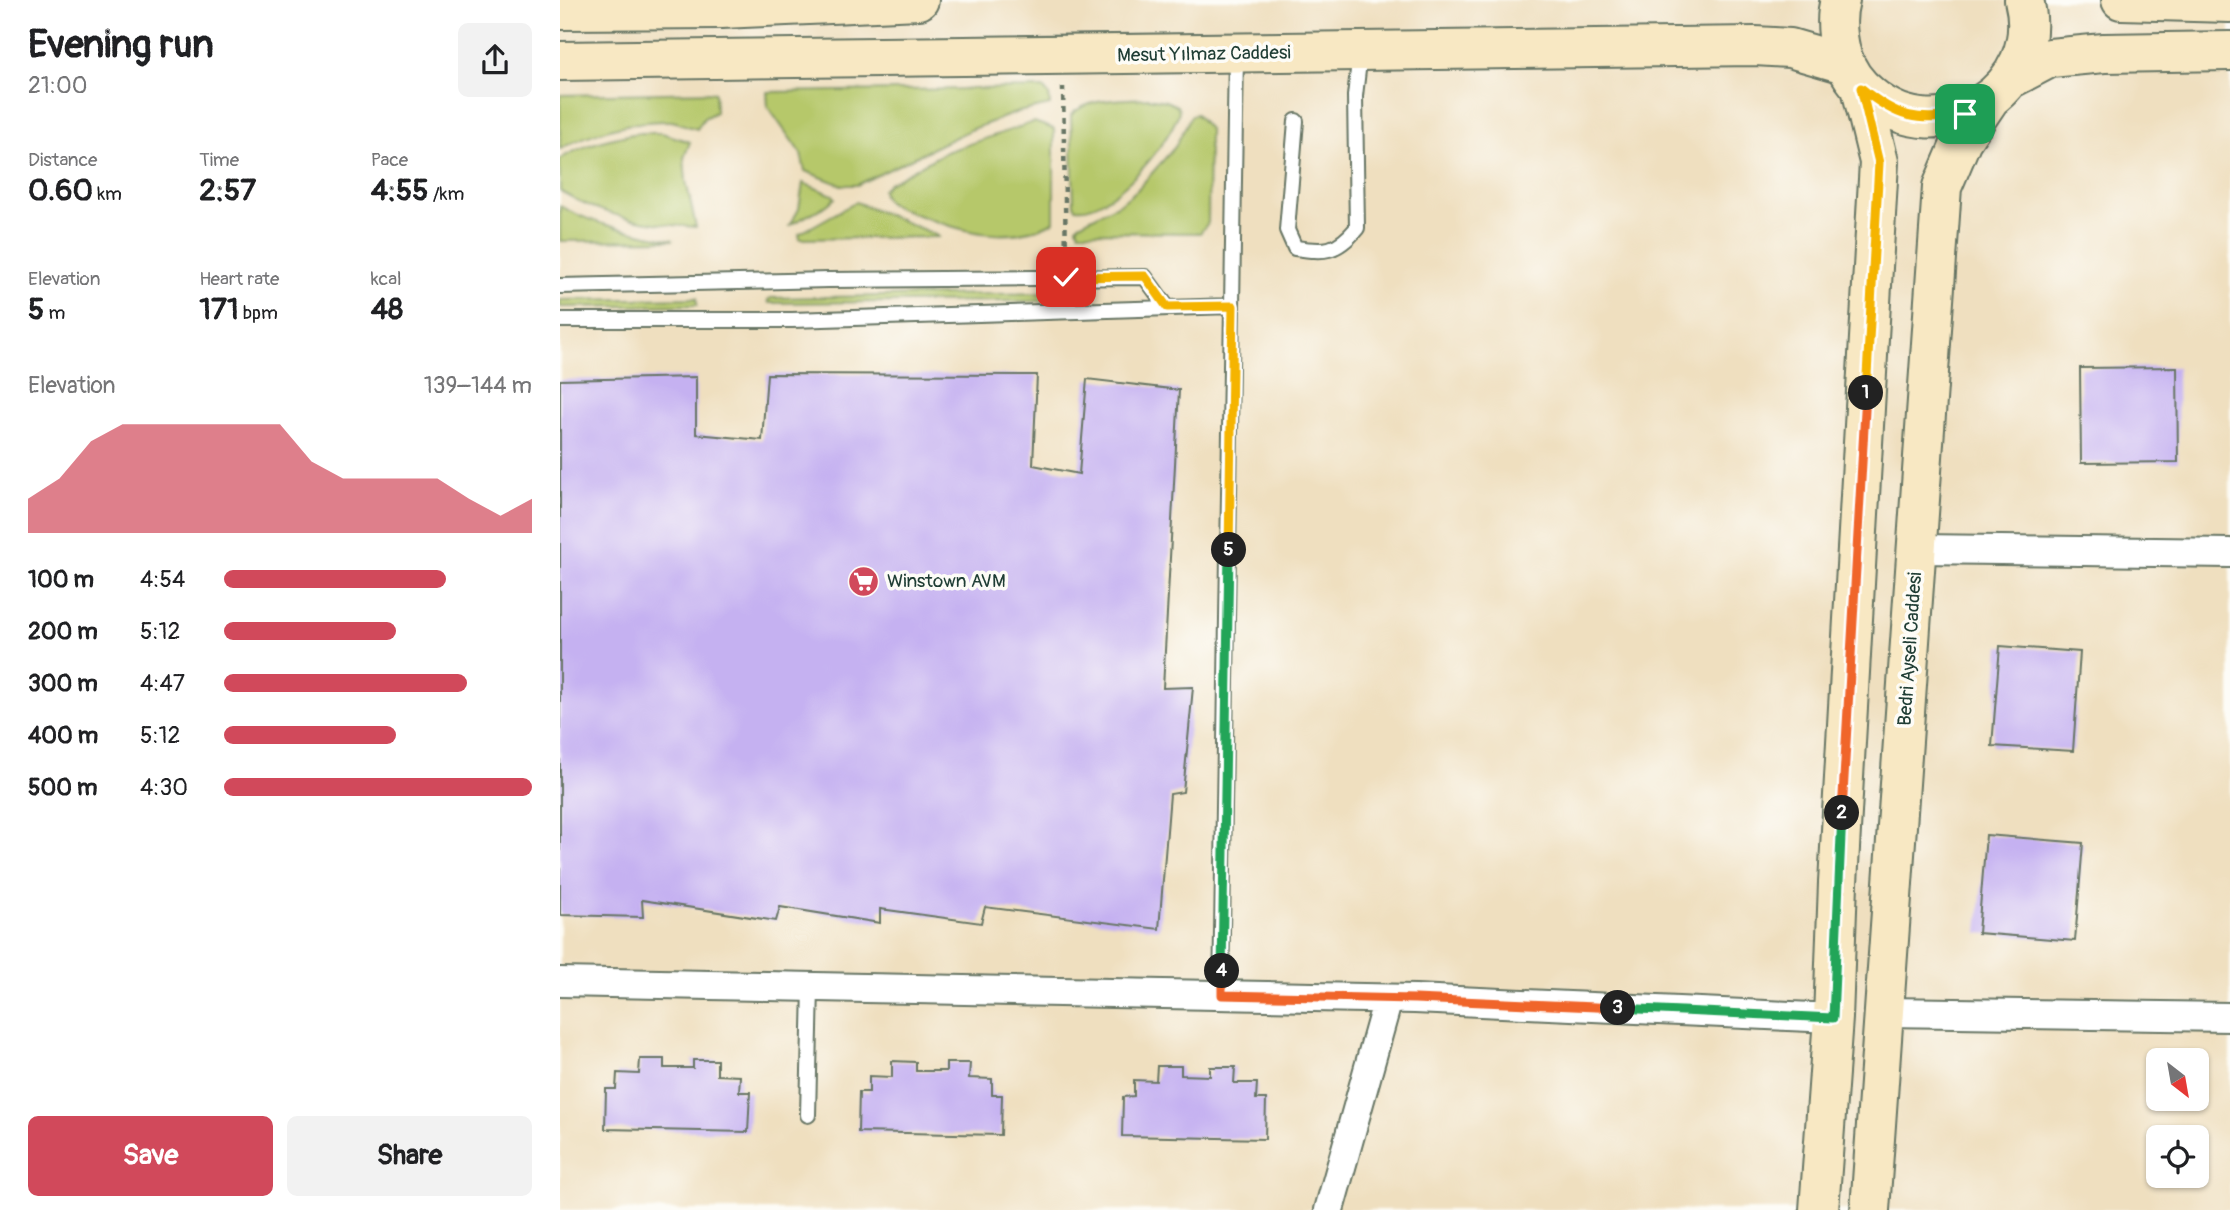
<!DOCTYPE html>
<meta charset="utf-8">
<style>
body{margin:0;font-family:Pangolin,sans-serif;background:#f2f2f2;color:#202124;height:100vh;display:flex;flex-direction:column;font-size:26px;white-space:nowrap}
*{box-sizing:border-box;margin:0}
p{font-size:23px;color:#757577}
.icon{flex:none;width:38px;height:38px;fill:none;stroke:currentColor;stroke-width:2;stroke-linecap:round;stroke-linejoin:round}
.map{position:relative;flex:1;overflow:hidden}
.panel{display:flex;flex-direction:column;background:#fff;width:560px}
.panel>*{flex:none}
.needle{width:46px;rotate:149deg}
.buttons{position:absolute;left:1586px;top:1048px;display:grid;gap:14px}
.buttons a{display:grid;place-items:center;width:63px;height:63px;border-radius:10px;background:#fff;box-shadow:0 2px 5px #0004;font-size:35px}
.pin{position:absolute;display:grid;place-items:center;width:60px;height:60px;color:#fff;margin:-30px;border-radius:14px;box-shadow:0 4px 10px #0006}
.km{position:absolute;width:35px;height:35px;margin:-18px;border-radius:50%;background:#222;color:#fff;font-size:19px;line-height:35px;text-align:center}
.round{display:grid;place-items:center;flex:none;width:74px;height:74px;border-radius:10px;background:#f2f2f2}
.summary{display:flex;align-items:center;justify-content:space-between;height:119px;padding:0 28px}
h1{font-size:38px;font-weight:800;line-height:52px}
.metrics{display:grid;grid-template-columns:repeat(3,1fr);gap:10px;height:119px;padding:7px 28px}
.metrics div{display:grid;align-content:center}
.metrics b{font-size:30px;font-weight:800}
.metrics small{font-size:19px;font-weight:400}
.metrics p{font-size:19px}
.chart{height:196px;padding:14px 28px}
.chart p{display:flex;justify-content:space-between}
.chart svg{width:100%;height:126px;margin-top:7px;fill:#d1495b;opacity:.7}
.primary-button{display:flex;gap:14px;margin-top:auto;padding:14px 28px}
.primary-button a{flex:1;height:80px;border-radius:10px;background:#d1495b;color:#fff;font-size:28px;font-weight:800;line-height:80px;text-align:center}
.primary-button a+a{background:#f2f2f2;color:#202124}
ul{padding:0 28px;list-style:none;font-size:23px}
li{display:grid;grid-template-columns:112px 84px 1fr;align-items:center;height:52px}
li i{height:18px;border-radius:9px;background:#d1495b}
main{display:flex;flex:1;min-height:0}
.map>svg:first-child{display:block}
.green{fill:#b6c86b;stroke:#6a8250;stroke-width:2}
.building{fill:#c5b1f1}
.lines{fill:none;stroke-linecap:round;stroke-linejoin:round}
.lane-casing{stroke:#687665;stroke-width:18}
.street-casing{stroke:#687665;stroke-width:32}
.secondary-casing{stroke:#687665;stroke-width:42}
.path{stroke:#687665;stroke-width:4.5;stroke-dasharray:5 5;stroke-linecap:butt}
.lane{stroke:#fff;stroke-width:14}
.street{stroke:#fff;stroke-width:28}
.secondary{stroke:#f8e8c3;stroke-width:38}
.split-1-casing{stroke:#fff;stroke-width:14}
.split-2-casing{stroke:#fff;stroke-width:14}
.split-3-casing{stroke:#fff;stroke-width:14}
.split-4-casing{stroke:#fff;stroke-width:14}
.split-5-casing{stroke:#fff;stroke-width:14}
.split-6-casing{stroke:#fff;stroke-width:14}
.split-1{stroke:#f5b400;stroke-width:9}
.split-2{stroke:#f0652b;stroke-width:9}
.split-3{stroke:#22a559;stroke-width:9}
.split-4{stroke:#f0652b;stroke-width:9}
.split-5{stroke:#22a559;stroke-width:9}
.split-6{stroke:#f5b400;stroke-width:9}
.labels{text-anchor:middle;dominant-baseline:central;stroke-width:7;stroke-linejoin:round;paint-order:stroke}
.street-label{font-size:19px;fill:#1f3d34;stroke:#fdfcf7}
.poi-label{font-size:19px;fill:#1f3d34;stroke:#fdfcf7;text-anchor:start}
</style>
<main>
<section class="panel">
<div class="summary"><div><h1>Evening run</h1><p>21:00</p></div><a class="round"><svg class="icon" aria-label="share" viewBox="0 0 24 24"><path d="M12 15V3M7 8l5-5 5 5M5 13v7h14v-7"/></svg></a></div>
<div class="metrics">
<div><p>Distance</p><b>0.60<small> km</small></b></div>
<div><p>Time</p><b>2:57</b></div>
<div><p>Pace</p><b>4:55<small> /km</small></b></div>
</div>
<div class="metrics">
<div><p>Elevation</p><b>5<small> m</small></b></div>
<div><p>Heart rate</p><b>171<small> bpm</small></b></div>
<div><p>kcal</p><b>48</b></div>
</div>
<div class="chart"><p><span>Elevation</span>139–144 m</p>
<svg viewBox="0 0 160 44" preserveAspectRatio="none"><path d="M0 44V32L10 25L20 12L30 6L40 6L50 6L60 6L70 6L80 6L90 19L100 25L110 25L120 25L130 25L140 32L150 38L160 32V44z"/></svg>
</div>
<ul>
<li><b>100 m</b>4:54<i style="width:72%"></i></li>
<li><b>200 m</b>5:12<i style="width:56%"></i></li>
<li><b>300 m</b>4:47<i style="width:79%"></i></li>
<li><b>400 m</b>5:12<i style="width:56%"></i></li>
<li><b>500 m</b>4:30<i style="width:100%"></i></li>
</ul>
<div class="primary-button"><a>Save</a><a>Share</a></div>
</section>
<div class="map">
<svg width="1670" height="1210" viewBox="0 0 1670 1210">
<rect width="100%" height="100%" fill="#fdfcf7"/>
<filter id="ink" filterUnits="userSpaceOnUse"><feTurbulence type="fractalNoise" baseFrequency=".0143" numOctaves="2"/><feDisplacementMap in="SourceGraphic" scale="14" xChannelSelector="R" yChannelSelector="G"/><feConvolveMatrix kernelMatrix="1 2 1 2 8 2 1 2 1" color-interpolation-filters="sRGB"/></filter>
<filter id="wash" filterUnits="userSpaceOnUse"><feTurbulence type="fractalNoise" baseFrequency=".00686" numOctaves="4" result="noise"/><feDisplacementMap in="SourceGraphic" scale="28" xChannelSelector="R" yChannelSelector="G"/><feGaussianBlur stdDeviation="1.57" result="paint"/><feColorMatrix in="noise" values="0 0 0 0 0 0 0 0 0 0 0 0 0 0 0 0 0 1.4 0 .05"/><feComposite in="paint" operator="in"/></filter>
<g filter="url(#wash)">
<rect width="100%" height="100%" fill="#efdfbf"/>
<path class="green" d="M483,88L489,95L490,105L458,112L410,130L297,185H281L245,171L241,154L208,107L207,92Z
M155,92L156,112L144,118L137,129C128,127 119,122 111,121C73,120 33,131 0,149V95Z
M588,98L606,101L617,106L619,111C611,142 551,214 516,208L514,205L511,115C529,97 564,100 588,98Z
M636,114L649,129L648,223L640,233L519,232L517,227L519,224L561,203L577,190L615,147L631,116Z
M474,122L494,129V222C448,246 400,231 355,214C344,209 328,207 323,195L322,190L329,183L386,152Z
M78,133H102L130,142L124,158L126,181L136,227C86,224 44,217 0,191V159C24,144 51,138 78,133Z
M243,183L273,195L275,198L267,205L230,225L239,209Z
M296,202L374,234L378,237L240,239L239,234Z
M0,206C34,225 76,233 114,240L0,241Z
M487,293L490,296L488,301L209,303L208,300L211,298Z
M137,298V305L0,307V300Z"/>
<g id="blocks">
<path class="building" d="M1617,367L1618,462L1521,463L1520,368Z
M207,374L477,375L473,465L519,474L527,379L619,390L603,688L633,687L623,792L610,794L599,929L425,907L421,923L320,909V923L220,907L216,921L82,900L83,917L0,915V380L136,377V434L202,440Z
M1440,646L1520,652L1513,751L1432,746Z
M1426,835L1523,843L1515,941L1418,933Z
M80,1059H104V1068H133V1060H157V1075L180,1076L179,1092H190L188,1132L45,1129L46,1089H56L57,1073L79,1074Z
M332,1061L356,1062V1071H386V1063H410L409,1078L432,1079V1095H442L441,1135L298,1132L299,1092H309V1076L332,1077Z
M597,1066H621V1075L650,1076V1067H675L674,1083H697L696,1099H706L705,1139L562,1136L563,1097L574,1096V1080L596,1081Z"/>
</g>
</g>
<g filter="url(#ink)">
<use href="#blocks" fill-opacity="0" stroke="#687665" stroke-width="2"/>
<g class="lines">
<defs>
<path id="lane" d="M736,121L727,230L735,248C765,252 776,253 797,228L795,96L800,53
M0,286L269,280L585,277L607,307
M0,320H232L672,306
M661,995L676,55
M248,1115L251,987"/>
<path id="street" d="M1357,549L1670,553
M0,982L855,999L1273,1018
M1325,1012L1670,1017
M769,1210L828,999"/>
<path id="secondary" d="M1280,0C1275,17 1277,35 1281,52C1286,70 1297,85 1311,96C1381,155 1487,89 1464,0
M1561,0L1670,3
M0,10L161,9L359,0
M0,61L1195,46L1230,48L1285,64
M1450,79L1490,58L1544,53L1670,51
M1259,1210L1273,1018L1278,883L1319,162L1301,88
M1310,1210L1382,187L1402,140L1429,100"/>
</defs>
<use href="#lane" class="lane-casing"/>
<use href="#street" class="street-casing"/>
<use href="#secondary" class="secondary-casing"/>
<path class="path" d="M503,87L506,257"/>
<use href="#lane" class="lane"/>
<use href="#street" class="street"/>
<use href="#secondary" class="secondary"/>
</g>
</g>
<g class="lines" filter="url(#ink)">
<defs>
<path id="split-1" d="M1306,393L1319,163L1301,88C1337,118 1358,123 1405,114"/>
<path id="split-2" d="M1282,813L1306,393"/>
<path id="split-3" d="M1058,1008L1273,1018L1282,813"/>
<path id="split-4" d="M662,971V995L855,999L1058,1008"/>
<path id="split-5" d="M662,971L669,550"/>
<path id="split-6" d="M506,277L585,276L607,307L673,306L669,550"/>
</defs>
<use href="#split-1" class="split-1-casing"/>
<use href="#split-2" class="split-2-casing"/>
<use href="#split-3" class="split-3-casing"/>
<use href="#split-4" class="split-4-casing"/>
<use href="#split-5" class="split-5-casing"/>
<use href="#split-6" class="split-6-casing"/>
<use href="#split-1" class="split-1"/>
<use href="#split-2" class="split-2"/>
<use href="#split-3" class="split-3"/>
<use href="#split-4" class="split-4"/>
<use href="#split-5" class="split-5"/>
<use href="#split-6" class="split-6"/>
</g>
<defs>
<symbol id="supermarket-disc" viewBox="-11 -11 22 22"><circle r="9.5" fill="#d1495b" stroke="#fdfcf7"/><path d="M-6-5.5h2.5l.6 2H6L4.5 2H-2.5L-4.4-4H-6ZM-1.5 3.2a1.3 1.3 0 1 0 .1 0ZM3 3.2a1.3 1.3 0 1 0 .1 0Z" fill="#fff"/></symbol>
</defs>
<g fill-rule="evenodd">
<use href="#supermarket-disc" x="286" y="564" width="35" height="35"/>
</g>
<g class="labels">
<g class="street-label">
<text transform="translate(644 54) rotate(-1)">Mesut Yılmaz Caddesi</text>
<text transform="translate(1350 649) rotate(-86)">Bedri Ayseli Caddesi</text>
</g>
<g class="poi-label">
<text x="327" y="581">Winstown AVM</text>
</g>
</g>
</svg>
<div class="buttons">
<a><svg class="needle" viewBox="-14 -14 28 28"><path d="M0-13l5 13h-10z" fill="#e53935"/><path d="M0 13l5-13h-10z" fill="#757577"/></svg></a>
<a><svg class="icon" aria-label="locate" viewBox="0 0 24 24"><circle cx="12" cy="12" r="6"/><path d="M12 2v4M12 18v4M2 12h4M18 12h4"/></svg></a>
</div>
<div class="pin" style="left:1405px;top:114px;background:#1e9e55"><svg class="icon" aria-label="arrive" viewBox="0 0 24 24"><path d="M6 21V4h12l-3 4 3 4H6"/></svg></div>
<div class="pin" style="left:506px;top:277px;background:#d93025"><svg class="icon" aria-label="check" viewBox="0 0 24 24"><path d="M5 12l5 5 9-10"/></svg></div>
<b class="km" style="left:1306px;top:393px">1</b>
<b class="km" style="left:1282px;top:813px">2</b>
<b class="km" style="left:1058px;top:1008px">3</b>
<b class="km" style="left:662px;top:971px">4</b>
<b class="km" style="left:669px;top:550px">5</b>
</div>
</main>
